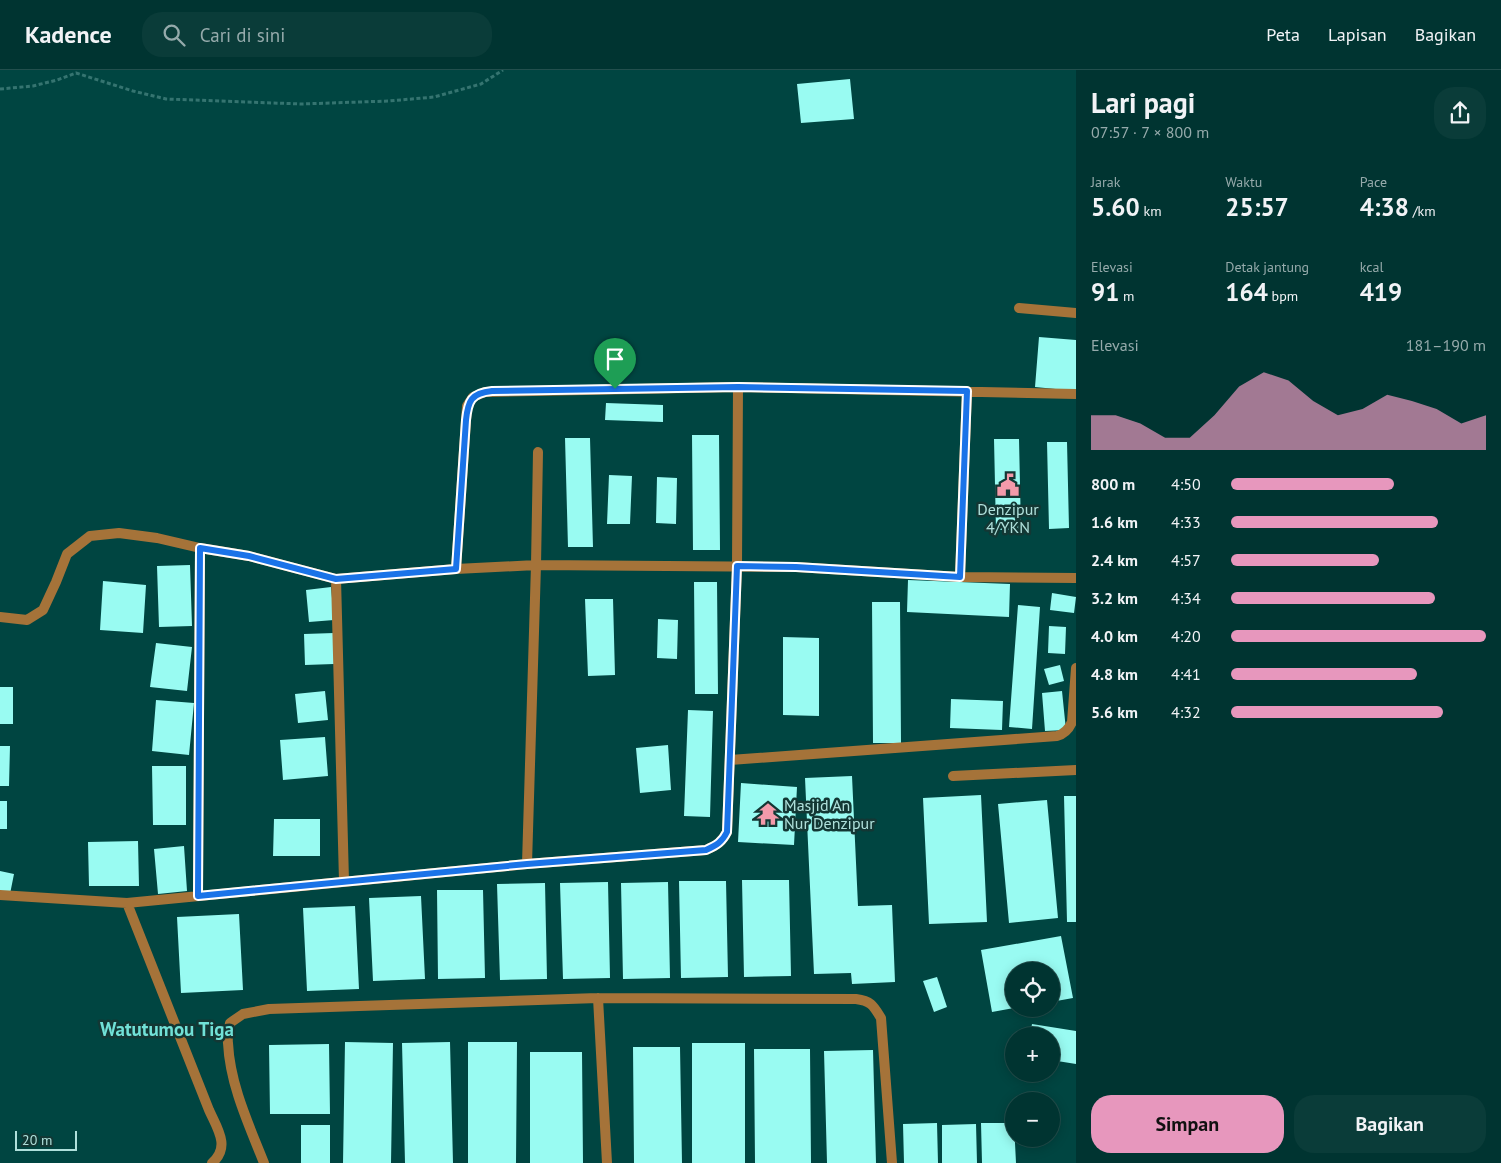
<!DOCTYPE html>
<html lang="id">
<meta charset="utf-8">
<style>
body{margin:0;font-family:"PT Sans",sans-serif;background:#0a3c39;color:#f1f3f6;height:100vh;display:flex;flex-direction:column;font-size:19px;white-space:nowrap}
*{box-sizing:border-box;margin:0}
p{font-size:16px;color:#95aaab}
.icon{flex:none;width:28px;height:28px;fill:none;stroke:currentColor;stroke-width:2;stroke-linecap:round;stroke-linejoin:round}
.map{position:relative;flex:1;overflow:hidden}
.panel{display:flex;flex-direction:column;background:#003431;width:425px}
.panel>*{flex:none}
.tools{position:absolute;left:1005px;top:892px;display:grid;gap:10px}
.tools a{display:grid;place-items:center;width:55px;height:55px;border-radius:50%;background:#003431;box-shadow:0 2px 12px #0003,0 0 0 1px #224f4d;font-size:25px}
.scale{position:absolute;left:15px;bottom:12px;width:62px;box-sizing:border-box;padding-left:5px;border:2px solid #afe0db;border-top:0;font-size:14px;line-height:18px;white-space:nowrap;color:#afe0db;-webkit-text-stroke:4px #133734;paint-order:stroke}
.pin{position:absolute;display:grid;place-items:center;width:42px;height:42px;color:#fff;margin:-51px -21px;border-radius:50% 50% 50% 0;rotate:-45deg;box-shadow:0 0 5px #0007}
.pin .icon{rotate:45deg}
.round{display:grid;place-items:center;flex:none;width:52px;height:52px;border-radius:20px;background:#0a3c39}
.head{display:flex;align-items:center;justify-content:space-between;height:85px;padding:0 15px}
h1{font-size:28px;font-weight:600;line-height:38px}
.figures{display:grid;grid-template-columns:repeat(3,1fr);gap:8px;height:85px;padding:5px 15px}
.figures div{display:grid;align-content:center}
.figures b{font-size:25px;font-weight:600}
.figures small{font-size:14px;font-weight:400}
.figures p{font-size:14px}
.chart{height:140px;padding:10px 15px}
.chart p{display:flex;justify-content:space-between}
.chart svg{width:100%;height:90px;margin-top:5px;fill:#e797bd;opacity:.7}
.button{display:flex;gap:10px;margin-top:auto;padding:10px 15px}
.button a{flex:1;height:58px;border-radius:20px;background:#e797bd;color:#111;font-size:20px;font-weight:600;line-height:58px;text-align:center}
.button a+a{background:#0a3c39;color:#f1f3f6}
ul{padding:0 15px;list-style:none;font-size:16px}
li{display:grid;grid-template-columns:80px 60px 1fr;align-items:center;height:38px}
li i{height:12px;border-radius:6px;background:#e797bd}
header{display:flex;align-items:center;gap:30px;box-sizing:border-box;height:70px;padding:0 25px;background:#003431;border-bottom:1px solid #224f4d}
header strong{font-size:24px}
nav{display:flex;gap:28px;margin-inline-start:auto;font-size:18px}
.search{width:350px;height:45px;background:#0a3c39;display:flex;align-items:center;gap:12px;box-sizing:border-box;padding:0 18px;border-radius:20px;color:#95aaab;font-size:19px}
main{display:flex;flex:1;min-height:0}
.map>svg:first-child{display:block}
.building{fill:#99fbf2}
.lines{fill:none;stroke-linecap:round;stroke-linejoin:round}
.path{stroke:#357470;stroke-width:3;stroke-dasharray:4 2.5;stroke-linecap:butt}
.service{stroke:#a57339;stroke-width:10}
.minor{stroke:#a57339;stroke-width:10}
.route-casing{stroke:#fff;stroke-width:10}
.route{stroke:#1a73e8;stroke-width:6}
.labels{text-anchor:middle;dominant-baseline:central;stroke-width:5;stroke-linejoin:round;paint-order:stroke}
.poi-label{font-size:16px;fill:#afe0db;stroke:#133734}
.quarter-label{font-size:19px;font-weight:bold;fill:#71e1d7;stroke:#133734}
</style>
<header>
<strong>Kadence</strong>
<div class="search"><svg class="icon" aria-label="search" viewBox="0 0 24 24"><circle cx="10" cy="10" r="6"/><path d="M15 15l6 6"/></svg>Cari di sini</div>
<nav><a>Peta</a><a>Lapisan</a><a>Bagikan</a></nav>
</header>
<main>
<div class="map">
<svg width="1076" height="1093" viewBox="0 0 1076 1093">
<rect width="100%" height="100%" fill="#004541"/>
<path class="building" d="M850,9L854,49L801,53L797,14Z
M1039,267L1076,270V321L1035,317Z
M606,333L663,335V352L605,350Z
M692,365H719L720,480H693Z
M565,368H590L593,477H568Z
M994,369H1019L1021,460H996Z
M1047,372H1067L1069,458L1049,459Z
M609,405L632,406L630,454H607Z
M657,407L677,408L676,454L656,453Z
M190,495L192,556L159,557L157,496Z
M908,510L1010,514L1009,547L907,542Z
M103,511L146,515L143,563L100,560Z
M694,512H717L718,624H695Z
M331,517L334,550L309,552L306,520Z
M1052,523L1076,527L1074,543L1050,540Z
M585,529H613L615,605L588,606Z
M872,532H900L901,673H873Z
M1018,535L1040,537L1032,659L1009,657Z
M658,549L678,550L677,589L657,588Z
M1049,556L1066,557L1065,584L1048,583Z
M334,563V594L305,595L304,564Z
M783,567L819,568V646L783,645Z
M156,573L192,577L187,621L150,617Z
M1060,595L1064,611L1049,615L1044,599Z
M0,617H13V654H0Z
M325,621L328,650L298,653L295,624Z
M1062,621L1066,660L1045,661L1042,623Z
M951,629L1003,631L1002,660L950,658Z
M156,630L194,633L189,685L152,681Z
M688,640L713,641L710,747L684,746Z
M325,667L328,706L283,710L280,670Z
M668,675L671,720L640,723L636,678Z
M0,676H10L9,716H0Z
M152,696H186V755H153Z
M852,706L858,836L892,835L895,912L852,914L851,903L814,904L805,708Z
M741,713L797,717L794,775L738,772Z
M981,725L987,852L929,854L923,728Z
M1064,726H1076V852H1067Z
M1047,730L1058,848L1009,853L998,734Z
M0,731H7V759H0Z
M274,749H320V786H273Z
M138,771L139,816H89L88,772Z
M184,776L187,821L158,824L154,779Z
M0,801L14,804L10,824L0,822Z
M742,810H789L791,906L744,907Z
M679,811H726L728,907L681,908Z
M608,812L610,908L563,909L560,813Z
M668,812L670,908L623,909L621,813Z
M545,813L547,909L500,910L497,814Z
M437,820H483L485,908L438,909Z
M421,826L425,909L373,911L369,828Z
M355,836L359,919L307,921L303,838Z
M239,844L243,920L181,923L177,847Z
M1061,866L1073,928L1051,932V901H1014V938L992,942L981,880Z
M937,907L947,937L934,942L923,911Z
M1032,954L1076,961V994L1051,990V966H1030Z
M345,972L393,973L391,1093H343Z
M450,972L453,1093H405L402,973Z
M468,972H517L516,1093H468Z
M692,973H745V1093H692Z
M329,974L330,1044H270L269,975Z
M633,977H680L682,1093H634Z
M754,979H810L811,1093H755Z
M873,980L876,1093H827L824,981Z
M530,982H582L583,1093H530Z
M937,1053L938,1093H904L903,1054Z
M981,1053H1014L1016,1093H982Z
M976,1054L977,1093H942V1055Z
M301,1055H330V1093H301Z"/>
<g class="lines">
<path class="path" d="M0,19L33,16L57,10L76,3L133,21L166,29L301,34L389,31L434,27L481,14L503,0"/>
<path class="service" d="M1019,238L1076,243
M456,499L467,336L473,327L485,322L738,317L1076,324
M960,507L967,321
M336,509L344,811
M0,547L27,550L43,540L56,512L67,484L90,466L119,463L157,468L200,478
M730,690L1057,666C1064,664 1069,659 1072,652L1076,598
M527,794L536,495L538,382
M0,825L127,833L527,794L706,780C717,775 722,772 727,762L737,496L738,317
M198,826L200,478L249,486L336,509L456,499L536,495L796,497L960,507L1076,508
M127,833L209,1040C217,1058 231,1077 212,1093
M598,928L607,1093
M264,1093C249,1055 230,1015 228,973C227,966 229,960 230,953L243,944L269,939L598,928L856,929C871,931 873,935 881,948L892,1093"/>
<path class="minor" d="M953,706L1076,700"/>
</g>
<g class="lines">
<defs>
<path id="route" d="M738,317L967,321L960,507L796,497L737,496L727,762C722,772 717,775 706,780L527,794L198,826L200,478L249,486L336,509L456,499L466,350C468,331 471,323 492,321Z"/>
</defs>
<use href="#route" class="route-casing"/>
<use href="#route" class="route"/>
</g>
<defs>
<symbol id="civic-bare" viewBox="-9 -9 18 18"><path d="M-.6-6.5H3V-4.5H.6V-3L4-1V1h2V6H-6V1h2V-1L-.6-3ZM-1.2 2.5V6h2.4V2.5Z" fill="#f39aaa" stroke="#133734" stroke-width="2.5" paint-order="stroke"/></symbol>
<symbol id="temple-bare" viewBox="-9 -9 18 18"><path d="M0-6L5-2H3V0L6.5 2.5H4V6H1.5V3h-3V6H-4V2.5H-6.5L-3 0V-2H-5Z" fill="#f39aaa" stroke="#133734" stroke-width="2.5" paint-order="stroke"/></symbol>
</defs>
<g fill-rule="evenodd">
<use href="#civic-bare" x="992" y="399" width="32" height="32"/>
<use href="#temple-bare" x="752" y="728" width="32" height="32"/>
</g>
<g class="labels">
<g class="poi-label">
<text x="1008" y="439">Denzipur<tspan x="1008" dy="18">4/YKN</tspan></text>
<text x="784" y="735" text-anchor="start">Masjid An<tspan x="784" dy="18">Nur Denzipur</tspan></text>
</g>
<g class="quarter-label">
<text x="167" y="959">Watutumou Tiga</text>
</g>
</g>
</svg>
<div class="tools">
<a><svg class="icon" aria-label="locate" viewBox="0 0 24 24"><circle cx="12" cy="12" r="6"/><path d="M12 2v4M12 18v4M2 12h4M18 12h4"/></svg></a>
<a>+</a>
<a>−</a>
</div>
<div class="scale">20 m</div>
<div class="pin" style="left:615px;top:319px;background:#1e9e55"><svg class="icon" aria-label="arrive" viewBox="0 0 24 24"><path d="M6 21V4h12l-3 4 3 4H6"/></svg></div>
</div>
<section class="panel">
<div class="head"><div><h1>Lari pagi</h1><p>07:57 · 7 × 800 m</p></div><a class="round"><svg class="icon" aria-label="share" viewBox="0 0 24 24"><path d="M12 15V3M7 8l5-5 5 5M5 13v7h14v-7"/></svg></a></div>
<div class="figures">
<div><p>Jarak</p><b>5.60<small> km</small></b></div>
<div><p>Waktu</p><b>25:57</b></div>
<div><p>Pace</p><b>4:38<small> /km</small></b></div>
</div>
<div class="figures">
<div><p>Elevasi</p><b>91<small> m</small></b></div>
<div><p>Detak jantung</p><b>164<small> bpm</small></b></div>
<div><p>kcal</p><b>419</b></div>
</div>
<div class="chart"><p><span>Elevasi</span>181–190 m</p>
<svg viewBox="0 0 160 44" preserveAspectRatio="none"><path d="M0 44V27L10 27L20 31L30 38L40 38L50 27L60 13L70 6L80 10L90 20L100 27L110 24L120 17L130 20L140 24L150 31L160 27V44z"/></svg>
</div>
<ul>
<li><b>800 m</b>4:50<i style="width:64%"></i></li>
<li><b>1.6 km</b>4:33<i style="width:81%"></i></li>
<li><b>2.4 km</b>4:57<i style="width:58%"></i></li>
<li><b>3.2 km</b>4:34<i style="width:80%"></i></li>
<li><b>4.0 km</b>4:20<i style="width:100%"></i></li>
<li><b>4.8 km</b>4:41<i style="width:73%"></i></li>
<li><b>5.6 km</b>4:32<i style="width:83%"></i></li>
</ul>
<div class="button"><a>Simpan</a><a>Bagikan</a></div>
</section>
</main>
